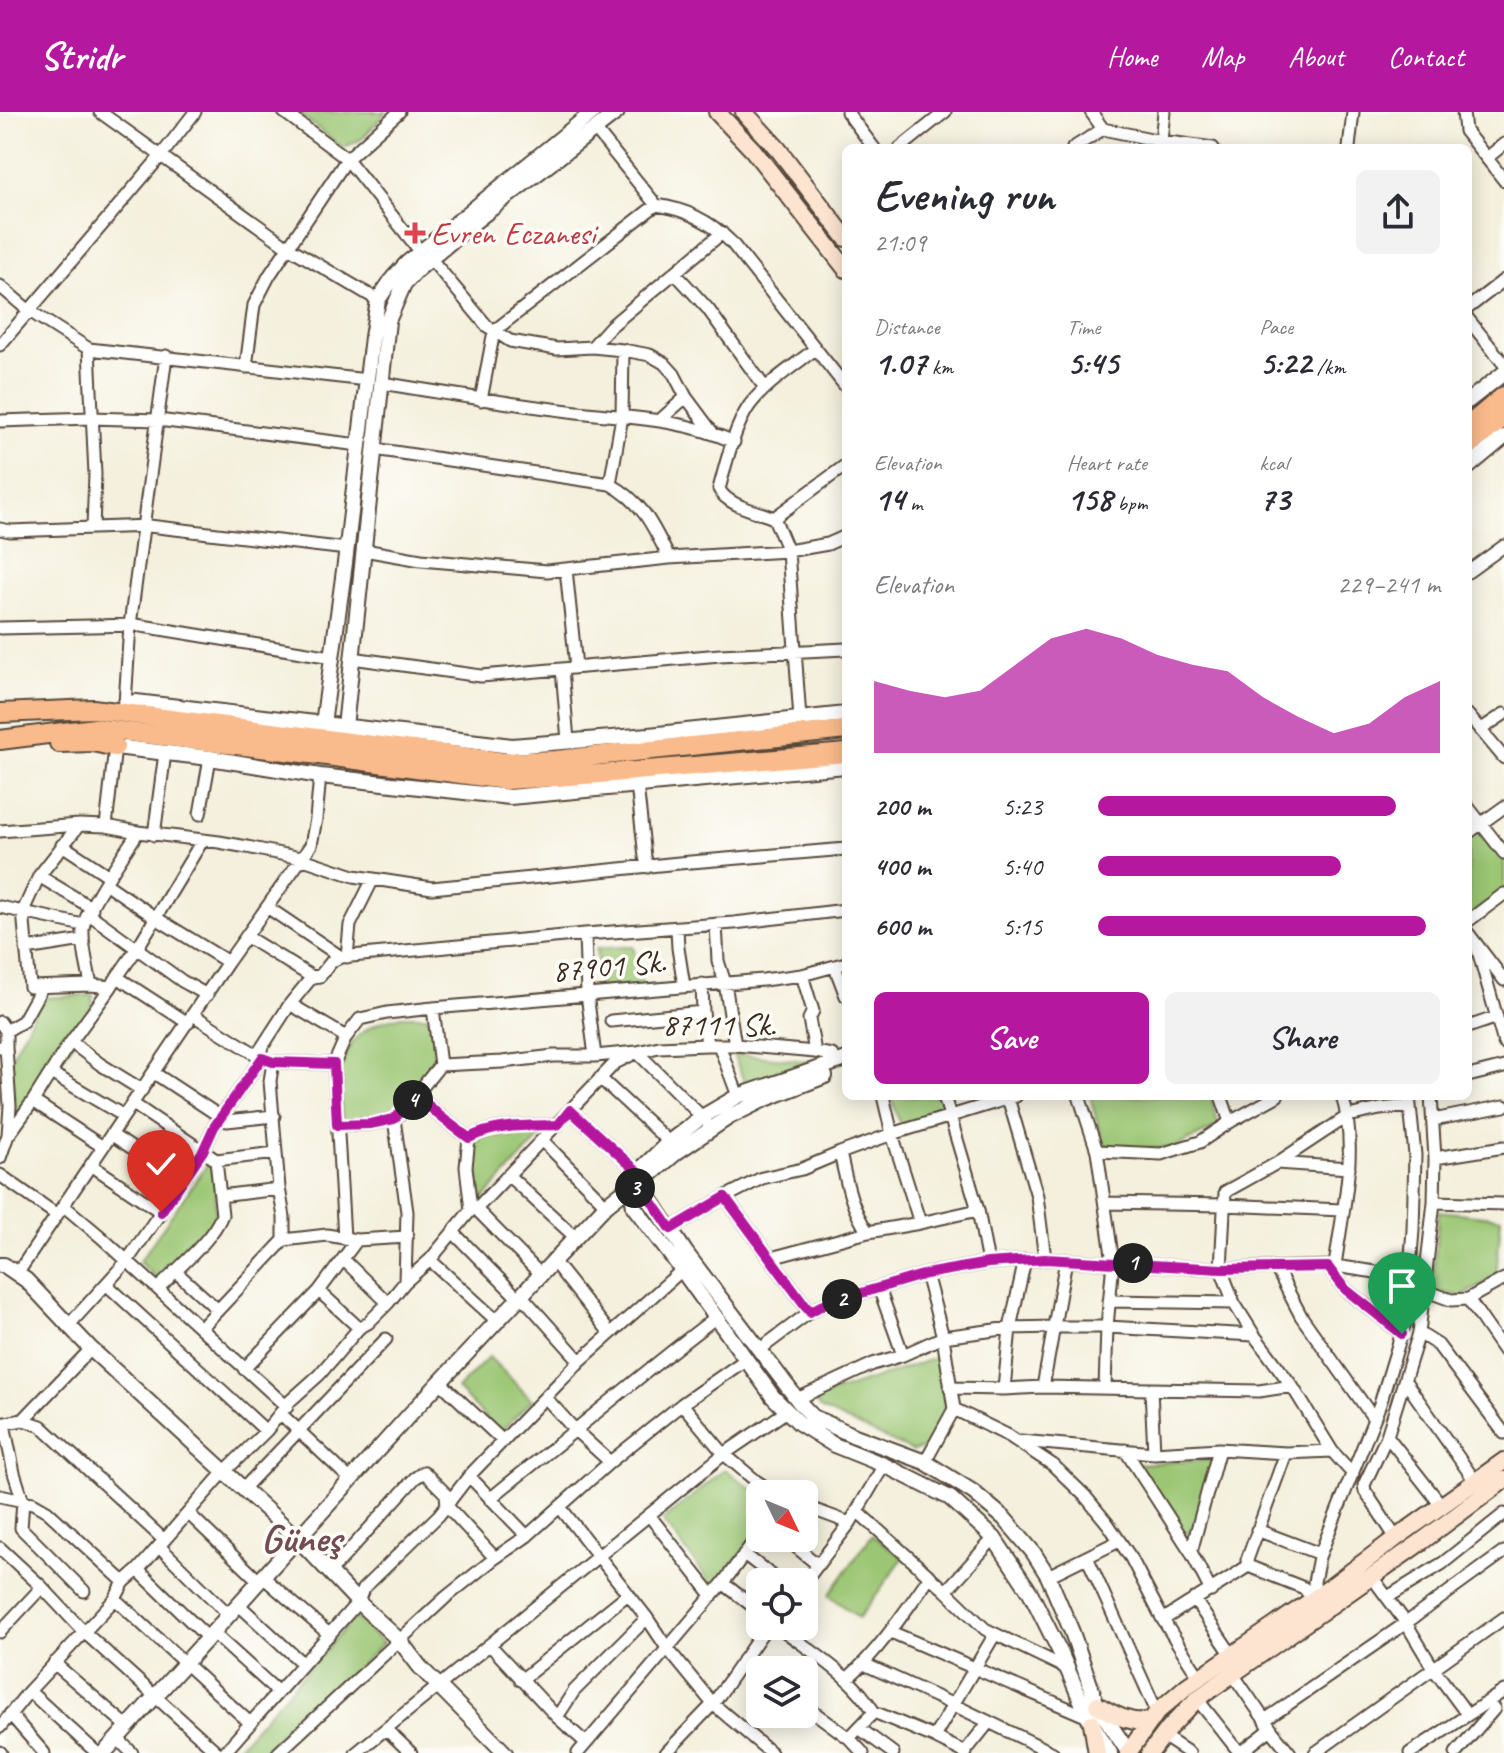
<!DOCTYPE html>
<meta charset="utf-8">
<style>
body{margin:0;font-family:Caveat,sans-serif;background:#f2f2f3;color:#2b2b33;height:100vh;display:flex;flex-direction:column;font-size:30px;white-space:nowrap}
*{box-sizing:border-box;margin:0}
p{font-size:26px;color:#7c7c81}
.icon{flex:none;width:44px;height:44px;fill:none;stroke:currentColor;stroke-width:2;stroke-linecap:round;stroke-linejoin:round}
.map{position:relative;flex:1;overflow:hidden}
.sheet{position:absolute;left:842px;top:32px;width:630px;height:956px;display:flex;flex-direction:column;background:#fff;border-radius:12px;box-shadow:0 4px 20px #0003}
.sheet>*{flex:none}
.needle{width:52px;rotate:133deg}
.tools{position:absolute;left:746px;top:1368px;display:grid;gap:16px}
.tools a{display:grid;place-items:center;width:72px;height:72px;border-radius:12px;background:#fff;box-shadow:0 4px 20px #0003;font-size:40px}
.pin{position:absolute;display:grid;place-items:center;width:68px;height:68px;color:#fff;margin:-82px -34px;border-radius:50% 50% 50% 0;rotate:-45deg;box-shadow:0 0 8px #0007}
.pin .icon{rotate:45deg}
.km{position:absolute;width:40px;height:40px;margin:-20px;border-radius:50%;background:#222;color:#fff;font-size:22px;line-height:40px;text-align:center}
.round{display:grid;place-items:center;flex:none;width:84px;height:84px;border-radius:12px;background:#f2f2f3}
.head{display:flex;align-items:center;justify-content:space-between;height:136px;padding:0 32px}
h1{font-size:44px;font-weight:800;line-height:60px}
.metrics{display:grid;grid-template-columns:repeat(3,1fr);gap:12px;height:136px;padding:8px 32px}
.metrics div{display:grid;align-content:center}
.metrics b{font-size:34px;font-weight:800}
.metrics small{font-size:22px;font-weight:400}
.metrics p{font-size:22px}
.chart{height:224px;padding:16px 32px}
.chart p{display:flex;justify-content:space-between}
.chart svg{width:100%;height:144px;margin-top:8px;fill:#b5179e;opacity:.7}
.cta{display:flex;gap:16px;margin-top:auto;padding:16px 32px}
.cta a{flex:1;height:92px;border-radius:12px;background:#b5179e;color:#fff;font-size:32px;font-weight:800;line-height:92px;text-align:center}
.cta a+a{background:#f2f2f3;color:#2b2b33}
ul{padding:0 32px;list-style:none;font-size:26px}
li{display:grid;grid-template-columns:128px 96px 1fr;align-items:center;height:60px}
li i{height:20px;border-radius:10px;background:#b5179e}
header{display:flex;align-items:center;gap:48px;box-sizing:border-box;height:112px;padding:0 40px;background:#b5179e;color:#fff}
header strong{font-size:38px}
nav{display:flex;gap:44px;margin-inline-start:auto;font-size:28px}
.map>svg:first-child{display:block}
.green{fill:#9bc673;stroke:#6b7848;stroke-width:2}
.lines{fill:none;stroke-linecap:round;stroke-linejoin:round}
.minor-casing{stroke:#57483b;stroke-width:15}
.tertiary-casing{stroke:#57483b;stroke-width:18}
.secondary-casing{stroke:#57483b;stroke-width:20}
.primary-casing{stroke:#57483b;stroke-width:22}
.minor{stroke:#fff;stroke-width:11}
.tertiary{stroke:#fff;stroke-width:14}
.secondary{stroke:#fde4d1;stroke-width:16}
.primary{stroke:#fabb8c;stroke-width:18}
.route-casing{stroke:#fff;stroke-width:16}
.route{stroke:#b5179e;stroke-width:10}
.health-dot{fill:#e0444e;stroke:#fdfcf7;stroke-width:3}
.labels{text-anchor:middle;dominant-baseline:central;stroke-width:7;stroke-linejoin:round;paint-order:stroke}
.health-label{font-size:32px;fill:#be3a42;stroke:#fdfcf7;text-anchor:start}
.street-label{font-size:32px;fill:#3b2a1e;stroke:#fdfcf7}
.district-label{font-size:40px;font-weight:bold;fill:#734c52;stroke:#fdfcf7}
</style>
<header>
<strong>Stridr</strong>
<nav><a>Home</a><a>Map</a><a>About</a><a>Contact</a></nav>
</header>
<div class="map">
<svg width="1504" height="1641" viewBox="0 0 1504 1641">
<rect width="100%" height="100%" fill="#fdfcf7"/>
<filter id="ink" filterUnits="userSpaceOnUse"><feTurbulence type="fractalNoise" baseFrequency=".0125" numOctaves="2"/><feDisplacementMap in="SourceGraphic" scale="16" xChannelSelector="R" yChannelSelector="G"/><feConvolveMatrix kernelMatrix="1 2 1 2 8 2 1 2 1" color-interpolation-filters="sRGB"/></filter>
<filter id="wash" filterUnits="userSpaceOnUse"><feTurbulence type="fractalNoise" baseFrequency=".006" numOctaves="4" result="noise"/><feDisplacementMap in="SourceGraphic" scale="32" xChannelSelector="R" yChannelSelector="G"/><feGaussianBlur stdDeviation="1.8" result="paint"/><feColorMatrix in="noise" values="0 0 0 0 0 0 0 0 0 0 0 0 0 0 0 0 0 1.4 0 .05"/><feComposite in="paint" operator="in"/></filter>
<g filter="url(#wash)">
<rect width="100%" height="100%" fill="#f4f0dd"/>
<path class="green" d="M297,0H386L362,27L343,36Z
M1480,717L1504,748V780L1468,806V726Z
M633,834L643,876L600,880L596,837Z
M93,883L91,905L20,1006L16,1002L9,950L42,886Z
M402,904H427C447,945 437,954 410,986C402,995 394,1005 381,1007C369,1010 355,1008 343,1009C337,970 336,930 378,911C385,908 394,906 402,904Z
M733,942L819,950L747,977Z
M891,984H940L946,1002L901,1016Z
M1090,984H1210L1219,1014L1176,1035L1124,1038L1103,1032Z
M484,1024H541L478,1093L475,1035L478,1027Z
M209,1050L214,1053L216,1109L161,1170L139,1150Z
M1439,1099L1501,1106L1496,1166L1462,1184L1432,1179Z
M941,1244L945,1303L925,1336L912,1339L821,1297L814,1287Z
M489,1245L532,1288L500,1320L457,1277Z
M1209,1348L1214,1349L1194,1420L1183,1421L1138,1352Z
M725,1357L754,1379L760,1390V1418L714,1475L663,1409Z
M872,1423L903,1446L859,1506L829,1483Z
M355,1505L383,1531L270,1641H232Z"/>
</g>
<g filter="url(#ink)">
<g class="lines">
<defs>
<path id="minor" d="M100,0L288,135L378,188
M284,0L347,47L420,139
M847,0L874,36
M1091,0L1103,17L1161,29L1213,36
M1463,0L1465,19L1504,68
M595,17L656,93C686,97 710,109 731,130L846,275
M1161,29L1164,0
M900,36L945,0
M1073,36L1103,17
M1349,36L1353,0
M1487,46L1504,32
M430,146L487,214L510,229L557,237L592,235L623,238L650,243L664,251L674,262L686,285L712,320
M675,161L708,197L765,276
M0,174L28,198L89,237L95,362L93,416
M1468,196L1504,168
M1468,207L1504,252
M0,233L160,45L195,0
M592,235L611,214L722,121
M89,237L367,268
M815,237C793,255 766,271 749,294C734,316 726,352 719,377C727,394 757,399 774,406L846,353
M246,255L254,193L269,164L347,47L399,0
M382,271C447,282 512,292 577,300C630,306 685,307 734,330
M481,288L494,219L656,93
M660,308L686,285
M0,309L91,306L158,308L359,333
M374,337L610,372C643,390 653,414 669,446
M610,372L622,305L623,238
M774,406L788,439L800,607
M0,417L10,419L149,414L347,437
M364,438L421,448L547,459L669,446L788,439L828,432L846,424
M566,457L576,555
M1468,460L1504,434
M0,516L136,513L332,545
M352,546L481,564L720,543L846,537
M562,557L568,629
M125,592L130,513L166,244
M1468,603L1504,646
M1480,618L1504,602
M637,673L645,745L648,755
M1468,695L1504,741
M200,702L210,646
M79,713L39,764L23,799L30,875L91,873L111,875L117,865L188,911
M106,714L115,635
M0,719L79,713L106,714L138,720L219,730L247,735L300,746L354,764L432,776L679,751L846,737
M1468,721L1504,695
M154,723L165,641
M62,733L109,764
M39,764L92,796
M105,771L156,806L228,850
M0,795L83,813
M267,795L341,845
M89,802L182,869L207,883
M1468,809L1504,782
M716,812L718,849L725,871L735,933
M677,816L678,836L684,874
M1468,821L1504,868
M585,822L587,882L595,944
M247,825L312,865
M1477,835L1504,931
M26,837L83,828
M347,845L350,813L373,767
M835,855L846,884
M802,863L813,899L809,907L815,940
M117,865L138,835L202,729
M91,873C88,855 82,836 83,817C84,798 126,739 138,720
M290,892L346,925
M703,900L707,933
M193,903L257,943
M611,909L703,900L702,872
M0,910L6,919V935
M1468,915L1497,905
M6,919L23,909L42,875
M71,930L100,952L142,978
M719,933L738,984
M0,935H6L10,994L8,1023L0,1046
M267,948L273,950L334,952
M273,950L270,969L279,1076L284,1105V1128
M440,953L433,896L763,868L802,863L846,851
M51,961L124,1004
M154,961L227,1009L274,1004
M1468,964L1504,955
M600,966L669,1030
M417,983L441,1005L469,1026
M883,984L892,1022L920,1111
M944,984L978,1098L988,1151
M1079,984L1097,1039L1113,1150L1107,1215L1105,1276
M1221,984L1230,1010
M1008,986L1037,1084L1045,1147
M133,992L216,1048L222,1103C211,1130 178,1155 158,1177
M570,998L638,1060
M1433,1008L1504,994
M337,1013L370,1012L394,1007
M10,1021L33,989
M112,1023L182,1069
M543,1029L606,1093
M103,1035L33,989L65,938L111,875
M1097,1039L1161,1042L1200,1030L1230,1010L1277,984
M840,1041C846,1068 851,1097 868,1120
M1435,1046L1504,1035
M216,1048L276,1041
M1277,1051L1349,1056
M91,1053L161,1100
M0,1063L57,1103
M509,1064L575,1125
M220,1084L279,1077
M725,1085L810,1200
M1434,1090L1504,1092
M1105,1091L1224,1093L1342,1098
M64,1094L101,1125L287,1295
M476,1097L540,1162
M471,1098L466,1055L469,1026C496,1012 529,1014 558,1013
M671,1117L725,1085L762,1066L802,1057L840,1041L892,1022L1016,984
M453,1120L518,1186
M357,1128L407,1125
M771,1146L868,1120L920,1111L978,1098
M344,1148L388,1191
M430,1148L497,1209
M553,1149L610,1221
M1335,1154C1342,1099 1359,1038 1342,984
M1328,1155L1345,1177L1402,1222
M1276,1156L1301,1204L1374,1307
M175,1159L218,1198
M17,1162L228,850L311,733L316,707L320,664
M405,1170L407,1100L394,1007L404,998L440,953L502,950L554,944H595L637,940L706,1009
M106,1172L266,1319
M879,1176L903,1243
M319,1179L359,1216
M521,1183L580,1249
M1468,1187L1504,1239
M1109,1189L1234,1191
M68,1214L127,1149L203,1039L214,1015L262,946L257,943L290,892L312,865L320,864L332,849L341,845L585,822L734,811L846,798
M201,1216L284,1128L327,1123L344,1126
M1419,1221L1438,1233L1504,1321
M759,1238L810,1200L824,1192L926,1162L988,1151L1045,1147L1221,1157L1335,1154L1409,1165L1424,1178L1451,1188L1468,1187L1504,1167
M244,1257L319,1179L357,1128L344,1126L334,952L346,925L360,907L387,901L433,896
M1405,1269L1475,1369
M440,1270L503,1329
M1043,1275L1066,1148
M950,1276L1004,1277L1043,1275L1259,1279L1292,1274
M1004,1277L1010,1216L1025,1148
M1151,1277L1154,1341
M545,1285L575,1318L610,1350
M797,1287L873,1252L903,1243L943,1225L1010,1216L1055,1215H1107L1254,1223
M682,1292L724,1342L756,1369L776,1382
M954,1297L1009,1324L1053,1353L1085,1384L1108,1412L1131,1446L1163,1508L1199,1565
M281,1302L351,1368
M23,1308L91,1237
M0,1312L23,1308L41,1314L164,1428
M4,1312L14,1361L23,1389L21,1416L84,1479
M1387,1324L1442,1394
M1021,1329L1154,1341L1219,1337L1286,1341L1332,1339
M1125,1338L1191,1440L1211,1479
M925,1350L954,1297L943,1225L926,1162
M1353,1362L1332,1339L1292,1274L1254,1223L1234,1191L1221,1157L1225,1080L1277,1051L1348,1004L1380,997L1410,994
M469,1364L527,1424
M243,1377L386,1227
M0,1384L33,1391L47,1399L124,1470
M490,1387C512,1368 535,1351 557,1333C609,1290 661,1247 715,1206
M804,1394L850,1411
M560,1395L647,1506L667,1536L713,1592L771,1641
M857,1399L946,1479L985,1517L1068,1557
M188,1401L259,1469
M649,1403L712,1483
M1257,1418L1320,1442
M785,1426L818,1453
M1396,1426L1365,1379L1364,1373L1387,1324L1419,1221L1434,1090L1435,1046L1431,984
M160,1435L229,1503
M0,1436L42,1475L84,1520L218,1641
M1191,1440L1219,1337
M744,1442L780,1470
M1087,1445L1157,1600
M1248,1454L1304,1476L1313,1488
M138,1458L208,1526
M330,1460L415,1366L424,1360L446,1382L447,1394L495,1446
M1048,1464L1119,1429
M263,1465L330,1523
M1372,1465L1406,1511L1433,1556L1467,1602
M723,1471L760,1500
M804,1471L850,1411L884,1353
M946,1479L994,1426
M1388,1485L1443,1451L1504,1402
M1315,1486L1314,1470L1319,1445L1380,1292L1406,1207L1413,1118L1415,1043L1409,984
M115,1487L250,1611
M1194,1487L1232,1543
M239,1493L303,1552
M1163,1508C1191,1489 1220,1473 1248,1454L1247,1448L1286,1341
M778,1514C811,1540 852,1563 874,1600L849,1626L863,1641
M0,1520L42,1475
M891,1520L1088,1605
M213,1521L278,1580
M490,1533L557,1605L586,1631
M743,1548L760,1560
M54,1551L127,1614
M864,1552L954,1593L1053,1641
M1232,1561L1273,1620L1290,1641
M847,1567C880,1537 904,1501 930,1464
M521,1568L628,1482
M29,1579L97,1641
M1197,1587L1240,1641
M804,1593L849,1626
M874,1600L934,1625L966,1641
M10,1602L44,1641
M557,1605L574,1579L647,1506
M1265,1608L1406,1511L1504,1440
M0,1615L29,1579L115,1487L124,1470L138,1458L224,1360L266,1319L290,1289L319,1263L359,1216L368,1211L388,1191L405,1170L430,1148L471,1098L476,1097L615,951L637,940L659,935L707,933H735L815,940L832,943L838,950
M859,1616L893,1641
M386,1617L411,1641
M1163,1624L1189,1641
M934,1625L995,1522
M117,1626L132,1641
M0,1640L1,1641
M224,1641L358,1490L363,1477L439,1403L469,1364L580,1249L682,1158
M278,1641L445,1486L495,1446L527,1424L610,1350L682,1292L745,1248
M356,1641L724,1342L787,1299
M578,1641L723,1471L760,1421
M666,1641L713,1592L767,1514
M964,1641L989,1610
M1240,1641L1271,1617
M1315,1641L1504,1506
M1410,1641L1504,1579
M1456,1641L1494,1597"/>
<path id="tertiary" d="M1468,289L1504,261
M1468,355L1504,325
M125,592L136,590L512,634L649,623L846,602
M323,612L345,451L372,225L378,188L393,166L407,151L593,0
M345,615L388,209L404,172L417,158L478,107L617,0
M115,635L210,646L320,664L510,685L846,654
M846,947L738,984L702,1005L669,1030L638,1060L631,1073L634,1095L682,1158L773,1285L799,1311L834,1333L884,1353L950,1386L994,1426L1030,1480L1061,1542L1088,1605L1110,1641
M631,1073L651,1088L686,1141L800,1291L813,1305L855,1324L925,1350L973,1380L1004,1406L1033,1440L1048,1464L1072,1520L1097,1593L1129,1641
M0,1153H4L26,1168L91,1237L298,1427L358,1490L400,1529L420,1555L505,1641
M104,1641L412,1300L606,1093L631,1073L649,1064L677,1040L729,1005L763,988L825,964"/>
<path id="secondary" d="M717,0L753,38L846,157
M744,0L778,37L846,126
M1097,1593C1115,1603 1129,1612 1151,1609
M1092,1611L1097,1641
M1128,1641L1157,1600L1187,1574L1324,1480L1396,1426L1504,1349
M1150,1641L1169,1616L1197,1587L1421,1430L1504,1368"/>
<path id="primary" d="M1468,314L1504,284
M1468,334L1504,305
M0,601L93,597L505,650L556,648L846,618
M0,628L95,616L319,643L506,668L600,662L846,641
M59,631L94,630L115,635"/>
</defs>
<use href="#minor" class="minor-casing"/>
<use href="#tertiary" class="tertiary-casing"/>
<use href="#secondary" class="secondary-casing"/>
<use href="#primary" class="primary-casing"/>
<use href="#minor" class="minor"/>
<use href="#tertiary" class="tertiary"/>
<use href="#secondary" class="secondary"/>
<use href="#primary" class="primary"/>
</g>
</g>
<g class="lines" filter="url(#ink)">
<defs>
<path id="route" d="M161,1100L203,1039L214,1015L262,946L273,950L334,952L337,1013L370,1012L394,1007L417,983L441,1005L469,1026C495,1012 529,1014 558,1013L570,998L638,1060L631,1073L651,1088L671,1117L725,1085L810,1200L824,1192L926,1162L988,1151L1045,1147L1221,1157L1328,1155L1345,1177L1402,1222"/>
</defs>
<use href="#route" class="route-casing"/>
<use href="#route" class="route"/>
</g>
<path class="health-dot" d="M411 109h8v8h8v8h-8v8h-8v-8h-8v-8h8z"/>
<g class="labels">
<g class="health-label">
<text x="431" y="121">Evren Eczanesi</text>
</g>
<g class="street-label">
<text transform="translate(609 854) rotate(-5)">87901 Sk.</text>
<text x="719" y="912">87111 Sk.</text>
</g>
<g class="district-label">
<text x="301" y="1426">Güneş</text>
</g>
</g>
</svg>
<div class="tools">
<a><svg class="needle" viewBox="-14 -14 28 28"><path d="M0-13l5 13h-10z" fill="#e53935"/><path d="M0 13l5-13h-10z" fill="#7c7c81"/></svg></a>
<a><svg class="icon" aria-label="locate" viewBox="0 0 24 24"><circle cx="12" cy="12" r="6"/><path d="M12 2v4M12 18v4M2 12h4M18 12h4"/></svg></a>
<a><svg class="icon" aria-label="layers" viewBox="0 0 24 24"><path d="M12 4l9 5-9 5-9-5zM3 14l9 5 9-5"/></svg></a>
</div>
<div class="pin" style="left:1402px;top:1222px;background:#1e9e55"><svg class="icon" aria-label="arrive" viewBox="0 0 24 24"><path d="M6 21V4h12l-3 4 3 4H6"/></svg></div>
<div class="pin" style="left:161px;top:1100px;background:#d93025"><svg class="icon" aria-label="check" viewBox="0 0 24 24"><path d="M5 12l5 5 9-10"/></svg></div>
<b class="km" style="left:1133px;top:1151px">1</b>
<b class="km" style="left:842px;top:1187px">2</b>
<b class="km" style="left:635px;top:1076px">3</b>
<b class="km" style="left:413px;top:988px">4</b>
<section class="sheet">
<div class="head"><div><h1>Evening run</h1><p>21:09</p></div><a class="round"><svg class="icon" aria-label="share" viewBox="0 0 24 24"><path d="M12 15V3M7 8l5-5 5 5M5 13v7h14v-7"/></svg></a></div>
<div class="metrics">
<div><p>Distance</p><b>1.07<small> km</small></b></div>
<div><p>Time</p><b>5:45</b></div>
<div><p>Pace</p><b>5:22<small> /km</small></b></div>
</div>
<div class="metrics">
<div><p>Elevation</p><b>14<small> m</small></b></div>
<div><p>Heart rate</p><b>158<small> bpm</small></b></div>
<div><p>kcal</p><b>73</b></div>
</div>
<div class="chart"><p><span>Elevation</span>229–241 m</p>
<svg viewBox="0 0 160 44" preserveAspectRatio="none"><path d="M0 44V22L10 25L20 27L30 25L40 17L50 9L60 6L70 9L80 14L90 17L100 19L110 27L120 33L130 38L140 35L150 27L160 22V44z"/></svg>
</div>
<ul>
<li><b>200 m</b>5:23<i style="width:87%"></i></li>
<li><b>400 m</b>5:40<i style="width:71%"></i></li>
<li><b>600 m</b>5:15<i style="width:96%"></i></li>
</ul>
<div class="cta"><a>Save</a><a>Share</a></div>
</section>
</div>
